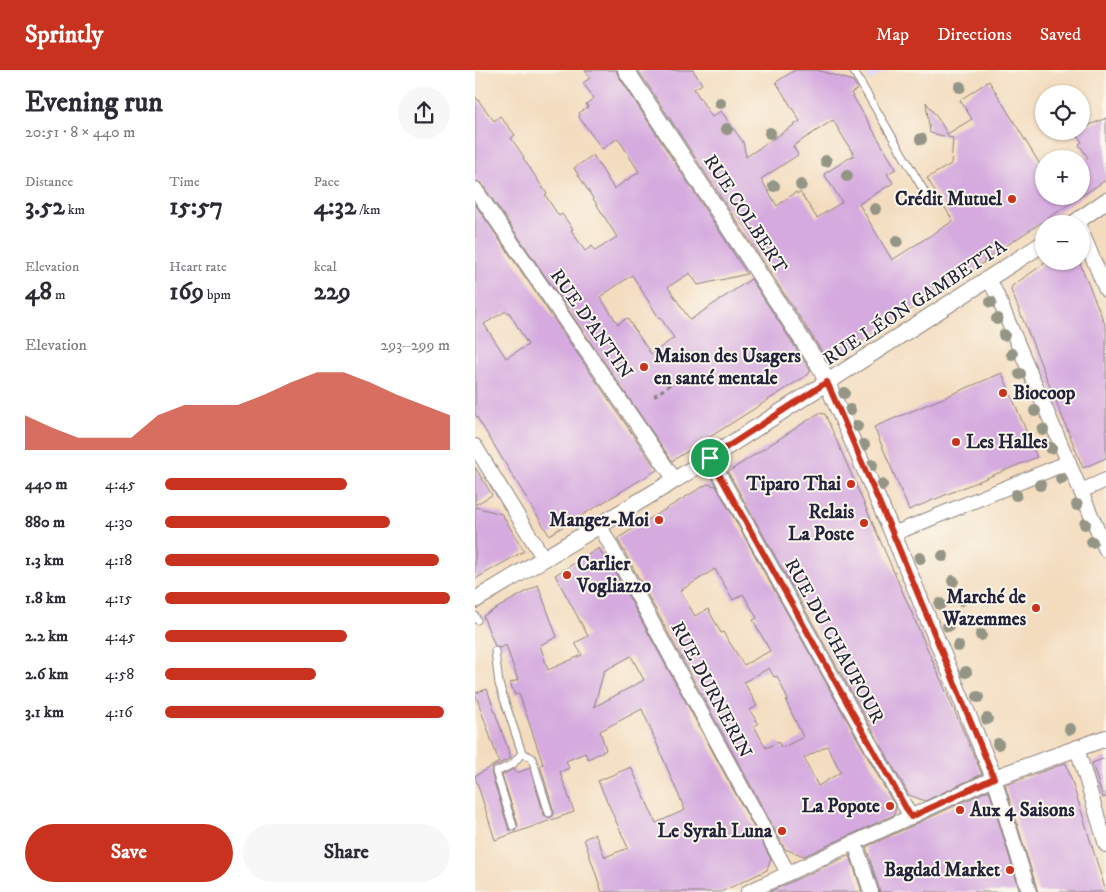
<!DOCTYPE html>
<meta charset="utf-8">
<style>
body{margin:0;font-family:"IM FELL DW Pica",serif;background:#f7f7f7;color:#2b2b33;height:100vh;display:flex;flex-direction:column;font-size:19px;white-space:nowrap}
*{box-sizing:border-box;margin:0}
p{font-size:16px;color:#7c7c81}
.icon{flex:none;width:28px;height:28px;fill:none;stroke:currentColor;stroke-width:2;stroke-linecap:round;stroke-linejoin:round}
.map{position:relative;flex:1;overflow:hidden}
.panel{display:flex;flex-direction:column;background:#fff;width:475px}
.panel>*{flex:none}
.tools{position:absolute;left:560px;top:15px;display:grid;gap:10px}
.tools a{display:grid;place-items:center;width:55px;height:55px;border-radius:50%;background:#fff;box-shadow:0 1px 4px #0004;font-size:25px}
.pin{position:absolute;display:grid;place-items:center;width:42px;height:42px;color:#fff;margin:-21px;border:2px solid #fff;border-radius:50%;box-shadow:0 1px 5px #0007}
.round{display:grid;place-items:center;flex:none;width:52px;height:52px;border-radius:26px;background:#f7f7f7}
.overview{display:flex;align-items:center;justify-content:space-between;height:85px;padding:0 25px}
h1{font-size:28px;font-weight:700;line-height:38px}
.figures{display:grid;grid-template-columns:repeat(3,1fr);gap:8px;height:85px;padding:5px 25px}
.figures div{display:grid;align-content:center}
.figures b{font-size:25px;font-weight:700}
.figures small{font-size:14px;font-weight:400}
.figures p{font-size:14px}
.chart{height:140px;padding:10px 25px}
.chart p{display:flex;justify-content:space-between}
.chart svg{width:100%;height:90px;margin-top:5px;fill:#c8321e;opacity:.7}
.button{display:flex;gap:10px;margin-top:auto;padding:10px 25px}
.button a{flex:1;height:58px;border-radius:30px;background:#c8321e;color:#fff;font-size:20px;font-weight:700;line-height:58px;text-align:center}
.button a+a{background:#f7f7f7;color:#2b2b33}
ul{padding:0 25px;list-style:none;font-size:16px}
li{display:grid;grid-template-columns:80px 60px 1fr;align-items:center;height:38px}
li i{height:12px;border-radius:6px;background:#c8321e}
header{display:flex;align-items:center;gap:30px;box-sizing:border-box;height:70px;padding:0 25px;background:#c8321e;color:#fff}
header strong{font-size:24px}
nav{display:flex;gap:28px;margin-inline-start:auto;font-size:18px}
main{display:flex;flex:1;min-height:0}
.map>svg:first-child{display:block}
.built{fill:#dbd6f7}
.building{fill:#d5abdf;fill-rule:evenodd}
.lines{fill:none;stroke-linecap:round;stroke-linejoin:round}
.service-casing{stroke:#8a7f7c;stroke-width:9}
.minor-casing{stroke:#8a7f7c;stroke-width:16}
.tertiary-casing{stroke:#8a7f7c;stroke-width:18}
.path{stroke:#8a7f7c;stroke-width:3;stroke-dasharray:4 4;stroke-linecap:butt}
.service{stroke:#fff;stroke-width:7}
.minor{stroke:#fff;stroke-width:14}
.tertiary{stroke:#fff;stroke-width:16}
.tree{fill:#949585}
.route-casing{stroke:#fff;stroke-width:10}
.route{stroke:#c8321e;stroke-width:6}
.poi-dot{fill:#c8321e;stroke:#fbf7ec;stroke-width:2}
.labels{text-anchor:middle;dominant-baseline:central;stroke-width:4;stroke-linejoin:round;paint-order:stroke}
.poi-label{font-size:19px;font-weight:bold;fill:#22223b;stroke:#fbf7ec;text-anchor:end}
.street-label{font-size:19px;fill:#22223b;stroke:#fbf7ec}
</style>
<header>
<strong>Sprintly</strong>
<nav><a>Map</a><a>Directions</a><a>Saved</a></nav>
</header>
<main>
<section class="panel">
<div class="overview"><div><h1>Evening run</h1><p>20:51 · 8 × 440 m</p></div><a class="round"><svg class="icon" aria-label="share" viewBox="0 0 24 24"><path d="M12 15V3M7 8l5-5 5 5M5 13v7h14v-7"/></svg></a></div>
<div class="figures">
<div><p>Distance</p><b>3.52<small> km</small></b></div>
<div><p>Time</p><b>15:57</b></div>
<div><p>Pace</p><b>4:32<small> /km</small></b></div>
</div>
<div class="figures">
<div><p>Elevation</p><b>48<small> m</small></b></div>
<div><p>Heart rate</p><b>169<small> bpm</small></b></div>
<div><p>kcal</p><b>229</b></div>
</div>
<div class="chart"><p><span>Elevation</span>293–299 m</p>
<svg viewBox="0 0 160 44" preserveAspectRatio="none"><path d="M0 44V27L10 33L20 38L30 38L40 38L50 27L60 22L70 22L80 22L90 17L100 11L110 6L120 6L130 11L140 17L150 22L160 27V44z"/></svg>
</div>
<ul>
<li><b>440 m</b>4:45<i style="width:64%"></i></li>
<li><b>880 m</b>4:30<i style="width:79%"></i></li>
<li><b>1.3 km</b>4:18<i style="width:96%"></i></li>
<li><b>1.8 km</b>4:15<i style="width:100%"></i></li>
<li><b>2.2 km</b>4:45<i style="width:64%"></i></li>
<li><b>2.6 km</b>4:58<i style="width:53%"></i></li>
<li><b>3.1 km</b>4:16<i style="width:98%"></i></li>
</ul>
<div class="button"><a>Save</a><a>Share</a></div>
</section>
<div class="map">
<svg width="631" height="822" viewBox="0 0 631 822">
<rect width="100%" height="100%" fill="#fbf7ec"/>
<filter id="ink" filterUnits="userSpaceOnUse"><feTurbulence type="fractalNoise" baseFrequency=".02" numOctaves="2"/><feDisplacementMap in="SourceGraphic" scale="10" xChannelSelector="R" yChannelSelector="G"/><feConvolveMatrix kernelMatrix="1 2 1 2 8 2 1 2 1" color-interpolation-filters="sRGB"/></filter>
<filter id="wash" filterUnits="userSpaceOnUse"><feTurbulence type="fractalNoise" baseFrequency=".0096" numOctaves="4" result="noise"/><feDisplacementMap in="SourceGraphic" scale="20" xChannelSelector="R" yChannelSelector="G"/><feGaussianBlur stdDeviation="1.12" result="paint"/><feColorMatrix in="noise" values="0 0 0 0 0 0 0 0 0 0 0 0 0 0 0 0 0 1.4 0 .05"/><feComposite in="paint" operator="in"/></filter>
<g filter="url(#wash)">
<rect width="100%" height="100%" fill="#f3dcbe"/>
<path class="built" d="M388,0H413L395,11Z"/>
<g id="blocks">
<path class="building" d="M110,0H141L143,5L272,204L223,215L215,203L193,217L215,250L276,209L335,300L334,304L197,391L7,114L0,110V26L19,51L25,46L40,65L36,68L49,87L48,88L72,124L70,125L84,146L87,144L98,159L96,160L110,181L117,176L120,181L142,167L99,98L118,85L139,119L164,102L143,68L127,79L104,47L105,45L104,43L113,37L111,34L119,28L108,13L115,8ZM157,205L184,248L185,247L199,268L176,284L152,248L143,254L125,227Z
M163,0H218L227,14L219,19L237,47L246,41L268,72L271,87L325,51L301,12L320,0H342L378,11L383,19L376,23L421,99L412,104L418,113L384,134L417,190L478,151L452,108L476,94L478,68L455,63L451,32L466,53L472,64L497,49L485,30L514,11L569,101V126H606V93L613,88L604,74L607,72L601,63L610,57L631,48V110L508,191H511L361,288L350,286ZM358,50L379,85L349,104L367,132L342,148L325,122L322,124L321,122L302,136L286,109L323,85L318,76Z
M0,134L182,400L74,465L0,344ZM31,241L32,243L34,242L53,275L31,288L9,254Z
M573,191H604L631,257V388L608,398L536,220L537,216Z
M527,303L562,387L434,440L399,357Z
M344,343L350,344L507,704L450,731L434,725L253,402Z
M0,397L17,425L0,435Z
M232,414L241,416L421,738L419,745L329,786L310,779L143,470V468ZM240,499L258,530L268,524L282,548L278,550L295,581L269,595L248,562L246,563L233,539L220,546L205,521ZM294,598L299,607L302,606L313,630L311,631L328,667L307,678L303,672L291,678L279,656L283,654L275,640L282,636L269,612ZM352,676L366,702L343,716L329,688Z
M0,437L27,444L49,481L0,509Z
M124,478L138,503L139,500L296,789L292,800L246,822H127L109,769L120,764L130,787L153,778L123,711L156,697L181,753L210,740L167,639L125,661L131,680L113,689L110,683L91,691L94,698L85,702L99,742L20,770L0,706L24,692L0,623L12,619L36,688L18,697L16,702L34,760L40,761L43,755L27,705L39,699L41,703L55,698L69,745L75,748L78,746L79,742L65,695L68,694L44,623L40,625L35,613L43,610L31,575L25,578L20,576L8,546L63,515L82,567L65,575L73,600L107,585L100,573L113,566L80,505ZM156,586L169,610L119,637L129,601Z
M631,688V727L628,728L617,693Z
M591,693L610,753L631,822H563L530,715Z
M514,720L545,822H405L391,777Z
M375,785L387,822H294Z"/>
</g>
</g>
<g filter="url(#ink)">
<use href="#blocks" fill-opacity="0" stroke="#8a7f7c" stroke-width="1"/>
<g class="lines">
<defs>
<path id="service" d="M378,0L452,126
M0,546L2,550
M20,581L24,614L47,683L57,688L74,743
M38,756L21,702L38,694L47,683"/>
<path id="minor" d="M0,119L200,410
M606,160L631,220
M514,209L521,223L631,480
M0,376L69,489
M235,388L436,747
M606,421L631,410
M125,456L313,803
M418,464L594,392
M602,678L631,775
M380,773L396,822
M273,822L519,708L554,822"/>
<path id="tertiary" d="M151,0L345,297L418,464L519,708L631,668
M598,154L631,131
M0,530L200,410L569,173"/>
</defs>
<use href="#service" class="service-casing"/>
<use href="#minor" class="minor-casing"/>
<use href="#tertiary" class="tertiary-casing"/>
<path class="path" d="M179,326L199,312"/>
<use href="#service" class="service"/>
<use href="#minor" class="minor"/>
<use href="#tertiary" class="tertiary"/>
</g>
<g class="tree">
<circle cx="485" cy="17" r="6"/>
<circle cx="245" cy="33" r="6"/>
<circle cx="252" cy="59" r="6"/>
<circle cx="295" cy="63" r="6"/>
<circle cx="446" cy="69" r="6"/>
<circle cx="351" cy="91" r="6"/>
<circle cx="372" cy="106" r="6"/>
<circle cx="326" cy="115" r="6"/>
<circle cx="299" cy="116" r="6"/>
<circle cx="400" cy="139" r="6"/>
<circle cx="422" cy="171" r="6"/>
<circle cx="516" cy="232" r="6"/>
<circle cx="522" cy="249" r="6"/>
<circle cx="529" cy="265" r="6"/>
<circle cx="537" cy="284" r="6"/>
<circle cx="545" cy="304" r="6"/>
<circle cx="369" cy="323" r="6"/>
<circle cx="554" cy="323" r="6"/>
<circle cx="375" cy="340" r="6"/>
<circle cx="560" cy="341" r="6"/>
<circle cx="382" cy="356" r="6"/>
<circle cx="568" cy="360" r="6"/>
<circle cx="389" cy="375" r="6"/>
<circle cx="576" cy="378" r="6"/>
<circle cx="397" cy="395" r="6"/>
<circle cx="586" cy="409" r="6"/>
<circle cx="407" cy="415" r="6"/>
<circle cx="565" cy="415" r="6"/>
<circle cx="541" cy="425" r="6"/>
<circle cx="602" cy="435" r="6"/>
<circle cx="610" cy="454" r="6"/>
<circle cx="617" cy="472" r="6"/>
<circle cx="468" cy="486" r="6"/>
<circle cx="445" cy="488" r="6"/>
<circle cx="478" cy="511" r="6"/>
<circle cx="486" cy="530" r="6"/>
<circle cx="465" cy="534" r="6"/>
<circle cx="473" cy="556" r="6"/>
<circle cx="506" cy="565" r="6"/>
<circle cx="483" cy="576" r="6"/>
<circle cx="491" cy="602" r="6"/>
<circle cx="503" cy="627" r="6"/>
<circle cx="512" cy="649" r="6"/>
<circle cx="595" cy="659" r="6"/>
<circle cx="523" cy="674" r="6"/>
</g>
</g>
<g class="lines" filter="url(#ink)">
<defs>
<path id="route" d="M352,312L418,464L519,708L436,747L235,388Z"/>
</defs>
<use href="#route" class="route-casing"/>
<use href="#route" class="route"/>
</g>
<g class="poi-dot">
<circle cx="537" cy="129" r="5"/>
<circle cx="169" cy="297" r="5"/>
<circle cx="528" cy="323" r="5"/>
<circle cx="481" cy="372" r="5"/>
<circle cx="376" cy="414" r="5"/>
<circle cx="184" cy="450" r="5"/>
<circle cx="389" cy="453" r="5"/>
<circle cx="92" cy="505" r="5"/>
<circle cx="561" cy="538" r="5"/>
<circle cx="415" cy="736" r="5"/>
<circle cx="485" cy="740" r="5"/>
<circle cx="307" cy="761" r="5"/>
<circle cx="535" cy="800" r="5"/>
</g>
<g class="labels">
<g class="poi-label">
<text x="527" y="129">Crédit Mutuel</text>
<text x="179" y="286" text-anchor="start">Maison des Usagers<tspan x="179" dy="22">en santé mentale</tspan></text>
<text x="538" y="323" text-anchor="start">Biocoop</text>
<text x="491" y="372" text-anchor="start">Les Halles</text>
<text x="366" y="414">Tiparo Thai</text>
<text x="379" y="442">Relais<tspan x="379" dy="22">La Poste</tspan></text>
<text x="174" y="450">Mangez-Moi</text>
<text x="102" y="494" text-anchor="start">Carlier<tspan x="102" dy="22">Vogliazzo</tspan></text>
<text x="551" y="527">Marché de<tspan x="551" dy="22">Wazemmes</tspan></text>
<text x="405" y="736">La Popote</text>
<text x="495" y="740" text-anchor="start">Aux 4 Saisons</text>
<text x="297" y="761">Le Syrah Luna</text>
<text x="525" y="800">Bagdad Market</text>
</g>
<g class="street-label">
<text transform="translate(270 144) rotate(57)">RUE COLBERT</text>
<text transform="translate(440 233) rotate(-33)">RUE LÉON GAMBETTA</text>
<text transform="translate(116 254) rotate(55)">RUE D'ANTIN</text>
<text transform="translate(359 571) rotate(61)">RUE DU CHAUFOUR</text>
<text transform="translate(236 620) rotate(62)">RUE DURNERIN</text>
</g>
</g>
</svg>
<div class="tools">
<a><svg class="icon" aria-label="locate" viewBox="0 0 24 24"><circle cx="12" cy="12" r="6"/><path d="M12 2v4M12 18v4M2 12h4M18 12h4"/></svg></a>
<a>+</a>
<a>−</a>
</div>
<div class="pin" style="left:235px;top:388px;background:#1e9e55"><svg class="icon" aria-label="arrive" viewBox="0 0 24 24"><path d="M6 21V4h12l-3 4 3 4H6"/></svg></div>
</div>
</main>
